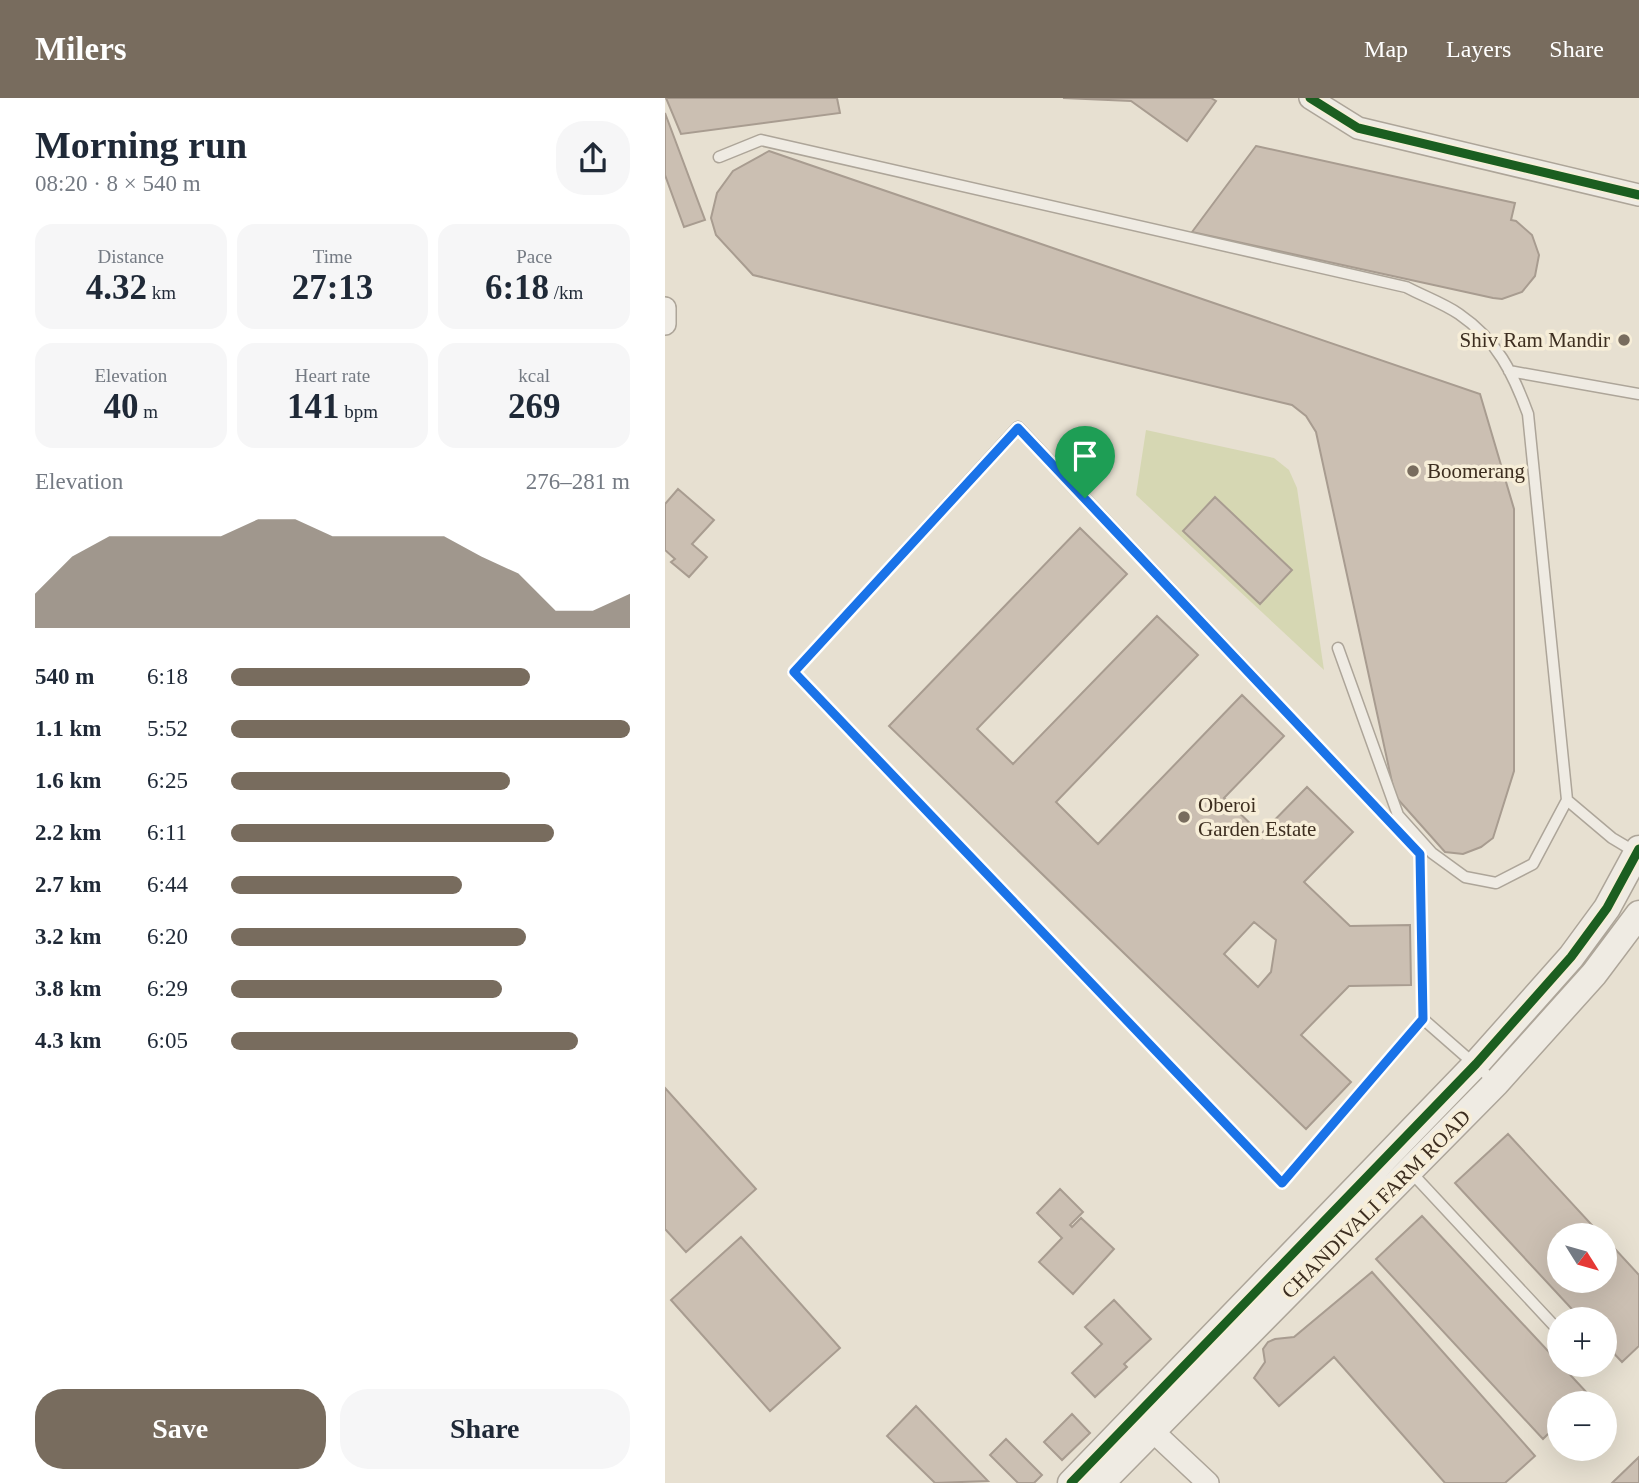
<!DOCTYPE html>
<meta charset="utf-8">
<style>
body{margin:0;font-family:Georgia,serif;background:#f6f6f7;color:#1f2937;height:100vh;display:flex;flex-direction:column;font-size:26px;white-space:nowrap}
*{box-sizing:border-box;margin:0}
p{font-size:23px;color:#747a83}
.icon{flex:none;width:38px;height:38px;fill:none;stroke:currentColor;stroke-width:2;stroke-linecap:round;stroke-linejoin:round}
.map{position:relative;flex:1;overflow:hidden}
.sheet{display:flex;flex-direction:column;background:#fff;width:665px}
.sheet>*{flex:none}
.needle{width:46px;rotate:127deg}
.buttons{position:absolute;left:882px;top:1125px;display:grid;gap:14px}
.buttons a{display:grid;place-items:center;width:70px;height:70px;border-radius:50%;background:#fff;box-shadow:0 7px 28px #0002;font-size:35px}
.pin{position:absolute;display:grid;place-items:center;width:60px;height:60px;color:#fff;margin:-72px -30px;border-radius:50% 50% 50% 0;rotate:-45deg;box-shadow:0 0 7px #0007}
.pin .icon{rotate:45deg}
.round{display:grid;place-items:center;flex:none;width:74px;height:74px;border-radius:28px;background:#f6f6f7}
.overview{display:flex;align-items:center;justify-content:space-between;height:119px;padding:0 35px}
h1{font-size:38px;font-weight:600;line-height:52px}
.metrics{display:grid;grid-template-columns:repeat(3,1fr);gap:10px;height:119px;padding:7px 35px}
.metrics div{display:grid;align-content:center;border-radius:18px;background:#f6f6f7;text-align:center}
.metrics b{font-size:35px;font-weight:600}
.metrics small{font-size:19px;font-weight:400}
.metrics p{font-size:19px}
.chart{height:196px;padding:14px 35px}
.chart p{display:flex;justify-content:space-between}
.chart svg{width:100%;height:126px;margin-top:7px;fill:#786c5e;opacity:.7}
.button{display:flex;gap:14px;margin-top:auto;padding:14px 35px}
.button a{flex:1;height:80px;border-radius:28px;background:#786c5e;color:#fff;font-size:28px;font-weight:600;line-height:80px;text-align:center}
.button a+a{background:#f6f6f7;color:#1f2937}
ul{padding:0 35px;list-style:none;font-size:23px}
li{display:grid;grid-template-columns:112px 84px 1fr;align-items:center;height:52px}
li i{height:18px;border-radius:9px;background:#786c5e}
header{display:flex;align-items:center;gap:42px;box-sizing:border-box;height:98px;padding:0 35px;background:#786c5e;color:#fff}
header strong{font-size:33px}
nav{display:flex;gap:38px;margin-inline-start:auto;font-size:24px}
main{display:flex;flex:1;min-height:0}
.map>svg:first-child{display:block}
.green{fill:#d6d7b3}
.building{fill:#cbbfb2;stroke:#a89c90;stroke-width:2;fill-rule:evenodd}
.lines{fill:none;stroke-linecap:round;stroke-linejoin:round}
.service-casing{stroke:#ada599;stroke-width:13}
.minor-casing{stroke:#ada599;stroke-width:24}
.tertiary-casing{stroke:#ada599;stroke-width:29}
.service{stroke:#efebe3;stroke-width:10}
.minor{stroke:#efebe3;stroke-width:21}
.tertiary{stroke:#efebe3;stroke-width:26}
.cycleway-casing{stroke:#f7eed8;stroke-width:13}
.cycleway{stroke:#1b5e20;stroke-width:9}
.route-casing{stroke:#fff;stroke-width:14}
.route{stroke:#1a73e8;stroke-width:9}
.poi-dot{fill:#786c5e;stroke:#f7eed8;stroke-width:2.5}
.labels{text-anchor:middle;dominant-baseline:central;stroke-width:7;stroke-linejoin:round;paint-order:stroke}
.poi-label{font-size:21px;fill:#3d2e20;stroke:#f7eed8;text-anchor:start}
.street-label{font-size:21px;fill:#3d2e20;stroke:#f7eed8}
</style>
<header>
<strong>Milers</strong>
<nav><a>Map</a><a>Layers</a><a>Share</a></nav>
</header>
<main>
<section class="sheet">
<div class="overview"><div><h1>Morning run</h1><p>08:20 · 8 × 540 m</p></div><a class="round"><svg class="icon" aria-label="share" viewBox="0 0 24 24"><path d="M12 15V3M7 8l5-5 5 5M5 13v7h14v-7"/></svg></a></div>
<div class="metrics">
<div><p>Distance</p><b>4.32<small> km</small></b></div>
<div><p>Time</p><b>27:13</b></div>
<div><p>Pace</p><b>6:18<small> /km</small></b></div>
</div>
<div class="metrics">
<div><p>Elevation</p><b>40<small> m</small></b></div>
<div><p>Heart rate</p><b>141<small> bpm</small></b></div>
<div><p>kcal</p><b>269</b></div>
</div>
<div class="chart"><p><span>Elevation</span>276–281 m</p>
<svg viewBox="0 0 160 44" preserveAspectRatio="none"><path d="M0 44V32L10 19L20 12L30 12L40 12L50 12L60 6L70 6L80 12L90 12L100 12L110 12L120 19L130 25L140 38L150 38L160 32V44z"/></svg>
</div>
<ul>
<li><b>540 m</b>6:18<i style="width:75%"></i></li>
<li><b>1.1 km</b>5:52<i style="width:100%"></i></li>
<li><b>1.6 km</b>6:25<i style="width:70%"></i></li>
<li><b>2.2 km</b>6:11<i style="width:81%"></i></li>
<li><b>2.7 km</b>6:44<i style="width:58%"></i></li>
<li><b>3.2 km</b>6:20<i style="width:74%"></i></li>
<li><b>3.8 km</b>6:29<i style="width:68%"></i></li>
<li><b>4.3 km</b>6:05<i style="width:87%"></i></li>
</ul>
<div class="button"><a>Save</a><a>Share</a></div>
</section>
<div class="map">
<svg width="974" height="1385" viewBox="0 0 974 1385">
<rect width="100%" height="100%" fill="#e7e0d1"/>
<path class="green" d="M481,332L609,360L624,372L632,390L659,572L471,397Z"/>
<path class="building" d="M1,0H172L175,15L16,36Z
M398,0H546L551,3L522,43L466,3Z
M0,15L40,122L19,129L0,77Z
M591,48L850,105L846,122L851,123L867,137L874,157L870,178L857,194L837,201L828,200L527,134Z
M104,53L815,296L849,411V673L828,740L816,749L798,756L780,754L730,698L651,334L641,318L627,307L88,177L51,137L46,120L52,95L68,73Z
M13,391L49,422L27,446L42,459L24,479L6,464L10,461L0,452V406Z
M550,399L627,472L595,506L518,433Z
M415,430L462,476L312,631L348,666L492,518L533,557L391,704L433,746L577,597L619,638L559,700L596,736L642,689L688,734L639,784L685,828L745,827L746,887L684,888L636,937L686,984L641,1031L224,628ZM589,824L611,842L606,874L593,889L559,856Z
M0,990L91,1091L21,1154L0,1131Z
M843,1036L937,1138H894V1183H940V1140L974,1177V1248L957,1264L940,1246V1222H917L790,1085Z
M395,1091L418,1114L405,1127L407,1129L416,1120L449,1151L408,1196L374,1164L397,1140L372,1115Z
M757,1118L924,1297L915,1306H894V1325L878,1341L711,1161Z
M76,1139L175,1250L105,1313L6,1202Z
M707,1174L870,1358L840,1385H780L669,1259L614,1308L589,1280L600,1264L598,1251L603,1244L610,1241L629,1239Z
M449,1202L486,1241L459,1266L462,1269L430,1299L407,1275L437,1246L420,1229Z
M251,1308L323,1383L270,1385L222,1338Z
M407,1316L425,1335L397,1362L379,1344Z
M341,1341L377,1377L369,1385H353L325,1357Z
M974,1359V1385H947Z"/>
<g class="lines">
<defs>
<path id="service" d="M54,59L96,42L741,189C758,198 778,205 794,216C832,242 848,275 863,316L902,702L868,766L831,785L800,779L767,755L733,717L673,550
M844,273L974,296
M902,702L947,740L972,755
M758,921L755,756L353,329L129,574L617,1085L758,921L831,985
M744,1072L894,1233"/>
<path id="minor" d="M645,0L693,30L974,97
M0,210V226
M478,1324L543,1385"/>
<path id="tertiary" d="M406,1385L811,966L906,859L942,810L974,751
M436,1385L831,985L929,876L974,816"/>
</defs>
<use href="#service" class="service-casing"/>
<use href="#minor" class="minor-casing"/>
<use href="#tertiary" class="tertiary-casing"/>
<use href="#service" class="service"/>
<use href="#minor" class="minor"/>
<use href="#tertiary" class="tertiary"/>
<defs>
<path id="cycleway" d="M645,0L693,30L974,97
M406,1385L811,966L906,859L942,810L974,751"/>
</defs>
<use href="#cycleway" class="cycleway-casing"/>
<use href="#cycleway" class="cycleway"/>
</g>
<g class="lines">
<defs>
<path id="route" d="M353,330L755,756L758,921L617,1085L129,574Z"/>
</defs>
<use href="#route" class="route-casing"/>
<use href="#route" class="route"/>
</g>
<g class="poi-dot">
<circle cx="959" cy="242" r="7"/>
<circle cx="748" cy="373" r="7"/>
<circle cx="519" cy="719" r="7"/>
</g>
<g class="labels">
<g class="poi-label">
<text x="945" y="242" text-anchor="end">Shiv Ram Mandir</text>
<text x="762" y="373">Boomerang</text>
<text x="533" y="707">Oberoi<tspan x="533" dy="24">Garden Estate</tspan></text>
</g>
<g class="street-label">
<text transform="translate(711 1106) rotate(-45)">CHANDIVALI FARM ROAD</text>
</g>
</g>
</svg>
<div class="buttons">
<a><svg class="needle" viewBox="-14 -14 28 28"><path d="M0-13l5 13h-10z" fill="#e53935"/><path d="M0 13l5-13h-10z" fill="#747a83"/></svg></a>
<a>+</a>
<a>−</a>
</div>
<div class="pin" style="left:420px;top:400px;background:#1e9e55"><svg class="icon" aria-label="arrive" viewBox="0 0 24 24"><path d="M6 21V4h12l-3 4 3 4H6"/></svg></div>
</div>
</main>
